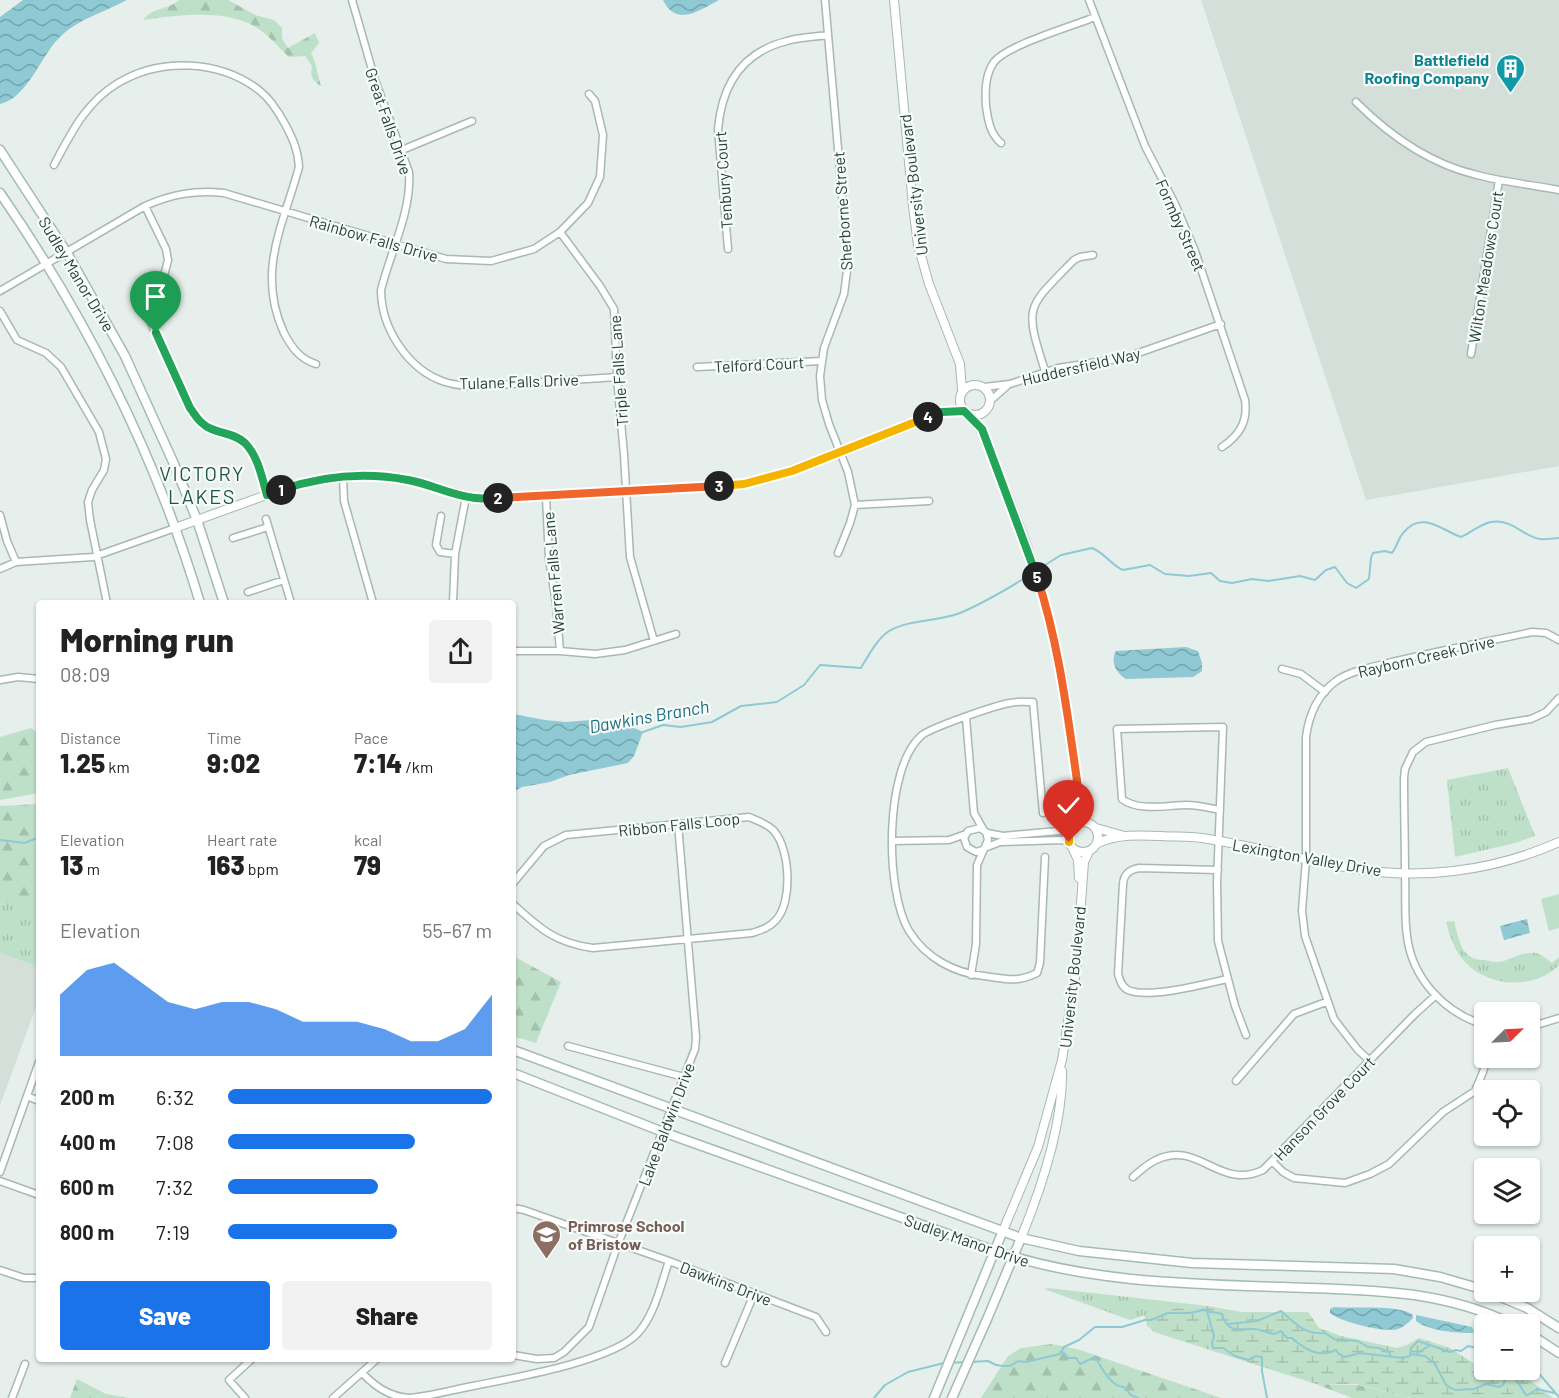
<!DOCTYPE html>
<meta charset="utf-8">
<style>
body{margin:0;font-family:Barlow,sans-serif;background:#f2f2f2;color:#222;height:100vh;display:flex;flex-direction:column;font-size:22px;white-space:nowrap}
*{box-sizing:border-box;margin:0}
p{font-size:20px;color:#767676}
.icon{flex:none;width:33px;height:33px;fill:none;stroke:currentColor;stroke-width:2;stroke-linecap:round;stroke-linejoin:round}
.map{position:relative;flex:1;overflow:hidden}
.sheet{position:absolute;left:36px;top:600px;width:480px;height:762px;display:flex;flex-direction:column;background:#fff;border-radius:6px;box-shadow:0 2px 4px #0004}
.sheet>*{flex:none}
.needle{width:39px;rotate:66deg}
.buttons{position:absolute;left:1474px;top:1002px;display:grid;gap:12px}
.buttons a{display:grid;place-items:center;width:66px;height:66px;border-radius:6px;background:#fff;box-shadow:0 2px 4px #0004;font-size:30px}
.pin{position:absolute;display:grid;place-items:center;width:51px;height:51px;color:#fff;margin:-62px -26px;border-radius:50% 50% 50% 0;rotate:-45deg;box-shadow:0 0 6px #0007}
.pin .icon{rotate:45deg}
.km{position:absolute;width:30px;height:30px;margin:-15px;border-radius:50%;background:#222;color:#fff;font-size:16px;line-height:30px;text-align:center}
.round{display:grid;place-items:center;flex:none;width:63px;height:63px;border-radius:6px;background:#f2f2f2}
.summary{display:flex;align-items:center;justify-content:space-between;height:102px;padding:0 24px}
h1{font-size:33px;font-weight:800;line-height:45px}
.metrics{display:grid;grid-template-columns:repeat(3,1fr);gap:9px;height:102px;padding:6px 24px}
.metrics div{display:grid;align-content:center}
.metrics b{font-size:26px;font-weight:800}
.metrics small{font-size:16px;font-weight:400}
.metrics p{font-size:16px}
.chart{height:168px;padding:12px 24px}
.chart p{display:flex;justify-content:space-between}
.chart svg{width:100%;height:108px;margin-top:6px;fill:#1a73e8;opacity:.7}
.button{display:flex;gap:12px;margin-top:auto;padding:12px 24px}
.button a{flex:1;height:69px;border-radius:6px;background:#1a73e8;color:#fff;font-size:24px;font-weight:800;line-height:69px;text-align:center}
.button a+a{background:#f2f2f2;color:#222}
ul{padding:0 24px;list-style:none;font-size:20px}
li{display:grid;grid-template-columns:96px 72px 1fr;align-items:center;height:45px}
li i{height:15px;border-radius:8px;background:#1a73e8}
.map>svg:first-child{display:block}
.built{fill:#d4dfda}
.grass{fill:url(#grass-tufts)}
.forest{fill:url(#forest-firs)}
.wetland{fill:url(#wetland-marsh)}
.garden{fill:#bfe0c8}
.water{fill:url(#water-waves)}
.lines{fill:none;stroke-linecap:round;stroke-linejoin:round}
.stream{stroke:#8ec9d4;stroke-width:2}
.minor-casing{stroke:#a8b8b2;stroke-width:9}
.tertiary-casing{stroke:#a8b8b2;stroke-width:10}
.secondary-casing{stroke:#a4bbb3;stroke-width:11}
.minor{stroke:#fff;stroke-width:6}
.tertiary{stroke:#fff;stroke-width:8}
.secondary{stroke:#fff;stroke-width:8}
.split-1-casing{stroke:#fff;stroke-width:12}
.split-2-casing{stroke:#fff;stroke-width:12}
.split-3-casing{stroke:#fff;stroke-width:12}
.split-4-casing{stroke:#fff;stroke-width:12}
.split-5-casing{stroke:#fff;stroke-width:12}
.split-6-casing{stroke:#fff;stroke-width:12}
.split-7-casing{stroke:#fff;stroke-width:12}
.split-1{stroke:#22a559;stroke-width:8}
.split-2{stroke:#22a559;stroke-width:8}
.split-3{stroke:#f0652b;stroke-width:8}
.split-4{stroke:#f5b400;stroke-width:8}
.split-5{stroke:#22a559;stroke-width:8}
.split-6{stroke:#f0652b;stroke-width:8}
.split-7{stroke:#f5b400;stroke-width:8}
.labels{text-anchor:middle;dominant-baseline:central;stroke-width:4.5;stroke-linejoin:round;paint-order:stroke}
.culture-label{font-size:16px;font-weight:bold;fill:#0d838f;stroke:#f7fbf9;text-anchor:end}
.street-label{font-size:16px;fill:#24423a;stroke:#f7fbf9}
.education-label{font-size:16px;font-weight:bold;fill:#785e54;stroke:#f7fbf9;text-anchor:start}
.water-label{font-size:18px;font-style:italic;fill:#1c6f80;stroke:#f7fbf9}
.quarter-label{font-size:20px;letter-spacing:1.5px;fill:#1f5548;stroke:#f7fbf9}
</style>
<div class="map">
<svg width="1559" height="1398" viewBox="0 0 1559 1398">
<defs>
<pattern id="grass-tufts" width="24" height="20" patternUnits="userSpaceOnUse" patternTransform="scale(1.5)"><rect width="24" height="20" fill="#bfe0c8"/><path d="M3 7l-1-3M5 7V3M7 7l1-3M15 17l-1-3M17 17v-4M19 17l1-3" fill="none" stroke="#a4c1ad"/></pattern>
<pattern id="forest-firs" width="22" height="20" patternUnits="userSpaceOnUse" patternTransform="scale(1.5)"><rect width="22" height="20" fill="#bfe0c8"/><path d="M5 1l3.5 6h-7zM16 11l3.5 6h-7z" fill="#a4c1ad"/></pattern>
<pattern id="wetland-marsh" width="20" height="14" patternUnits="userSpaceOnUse" patternTransform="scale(1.5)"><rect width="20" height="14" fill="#bfe0c8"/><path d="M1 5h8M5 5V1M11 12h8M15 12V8" fill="none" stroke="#a4c1ad"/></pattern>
<pattern id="water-waves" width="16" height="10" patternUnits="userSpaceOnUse" patternTransform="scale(1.5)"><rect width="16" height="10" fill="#8ec9d4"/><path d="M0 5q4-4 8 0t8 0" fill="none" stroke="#74a5ad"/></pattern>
</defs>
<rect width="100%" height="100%" fill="#e6efeb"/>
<path class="built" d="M1201,0H1559V466L1366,500Z
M0,953L39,967V999L0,1105Z"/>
<path class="grass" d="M1508,768L1535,836L1515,843L1455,857L1447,780Z
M0,899L39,915V967L0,953Z
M1454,921C1459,938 1460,958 1481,960C1490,960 1494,964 1504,961C1513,958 1525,951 1536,953C1541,954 1548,960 1552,963L1559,957V966C1554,969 1549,974 1544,976C1519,988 1485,983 1466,963C1455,952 1450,937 1446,922Z
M1049,1288L1066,1290L1208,1306L1165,1309L1130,1320L1044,1289Z"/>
<path class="forest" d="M179,0H228L255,15L274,20L282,28V38L288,48L315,33L319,43L311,53C317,64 317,74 321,86C312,80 310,77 312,66L305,56L289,57C278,47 268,34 254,26C224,9 176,15 143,20C153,7 168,10 179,0Z
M31,728L39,734V793L0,800V737Z
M39,804V915L0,900V806Z
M513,956L561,982L536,1043L513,1036Z
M1052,1344L1080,1350L1221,1398H981L1008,1356L1021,1348Z
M77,1379L106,1394L129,1398H70Z
M1316,1384L1358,1385L1410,1398H1352Z"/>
<path class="wetland" d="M1208,1306L1241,1312H1308L1319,1328L1341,1336L1397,1348L1407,1345L1419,1338L1450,1348L1487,1372L1518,1371L1553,1398H1410L1356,1384H1316L1154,1332L1147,1325L1144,1315L1165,1309Z"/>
<path class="garden" d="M1559,894V928L1549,931L1541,899Z"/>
<path class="water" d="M23,0H127C103,13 77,19 58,39C40,58 27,98 0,104V17Z
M663,0H719C699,11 676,27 663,0Z
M1186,647L1198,651L1202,663V671L1193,677L1126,679C1116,673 1110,662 1116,651Z
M513,714L545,720L566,722L590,720L627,725L643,732L634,756L628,763L569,775L550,782L522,787L513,792Z
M1527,919L1530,933L1504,940L1500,926Z
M1334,1307C1356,1309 1393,1304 1412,1314L1413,1318C1409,1322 1404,1327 1398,1329C1384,1333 1341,1322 1330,1313V1309Z
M1416,1315L1472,1327L1474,1332L1472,1333C1454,1333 1430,1331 1416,1321Z"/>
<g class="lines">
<path class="stream" d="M1037,570L1061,555L1092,548C1105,553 1111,565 1123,570L1150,565L1165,574L1189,576L1211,573L1220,581L1232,583L1252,579L1268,581L1300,576L1315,580L1326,570L1335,567L1347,583L1356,588L1369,579L1371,558L1373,553L1385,551L1392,553C1397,547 1398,538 1404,532C1422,510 1443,531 1461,537C1471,533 1480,524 1491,522C1512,518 1525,538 1540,539C1546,540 1553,538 1559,538
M643,732L663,725L681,727L712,722L741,706L777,702L804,685L820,665L861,668C868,656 877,639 889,631C910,619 937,622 960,613C986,602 1009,588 1033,573
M0,840L25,843L39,837
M1207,1311L1214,1336L1212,1343L1213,1348H1223L1235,1356L1248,1360L1256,1356L1262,1357V1371L1267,1398
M1228,1324L1257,1321L1281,1311C1295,1323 1304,1335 1325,1333L1334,1339L1358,1341L1368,1347L1379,1348L1389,1352L1391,1357
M1060,1352L1064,1353L1068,1358H1076L1080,1364L1095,1357C1102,1368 1110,1386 1124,1387L1131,1395L1138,1398
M1417,1353L1429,1346
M1411,1354L1425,1356L1435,1364L1446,1385L1455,1390L1474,1389L1486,1384L1499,1387L1503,1385L1507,1375C1517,1376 1520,1387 1526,1395H1528L1537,1389L1554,1393
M971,1362L988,1361L996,1365L1004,1366H1010L1018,1361L1026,1362L1060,1354L1064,1347L1079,1340L1095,1327H1122L1145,1320H1151L1168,1313H1190L1203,1310L1222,1314C1227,1333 1239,1329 1254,1329C1260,1329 1267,1333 1274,1334L1281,1331L1287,1338H1292C1300,1346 1314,1355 1326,1353C1330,1353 1332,1351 1336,1350L1339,1354L1345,1357L1360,1353L1403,1358L1410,1356L1411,1348L1418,1341L1450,1352L1456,1350L1461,1351L1468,1346L1477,1348L1481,1362L1485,1365
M950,1363L965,1362
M1530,1363L1559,1397
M874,1398L885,1385L908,1372L944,1363"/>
<defs>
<path id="minor" d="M352,0L375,80L409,172C412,211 390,253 381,290C381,328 408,370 445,382C457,386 470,386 483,386L617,377
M825,0L848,263L844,294L824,348L820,376L822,400L829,424L848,472L855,505L850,523L838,553
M1089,0L1145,146L1175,204L1195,251L1245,400C1248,421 1240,435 1222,447
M1356,102C1390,136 1430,164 1477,175C1504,182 1532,185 1559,190
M1001,143C990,134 988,120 986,106C985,91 985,75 994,62C1007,45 1073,26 1095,17
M402,150L472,121
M54,165C71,133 86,102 118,83C161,57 221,60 260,91C270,99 279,113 285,124C293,139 298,150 299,167C283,226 256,272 284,333C292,348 300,359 316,364
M145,206L166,249L168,260L165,272L152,292L149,304L151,323L190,408C194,413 197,419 202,423C213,434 232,431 245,443C258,456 262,478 267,495
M560,232L600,286L614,309L617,377L624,455L630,557L654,641
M728,249L718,129C722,85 742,52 787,41C800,37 814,37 828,35
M0,291L145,206C172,194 195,190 224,193L446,259L491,261L534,249L560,232L588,203L600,177L603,135L595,101L589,94
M0,311L17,340L46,353L61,367L99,432L106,459L104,470L92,490L88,502L90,520L107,603
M1471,354L1499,180
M697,367L822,361
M1045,371C1024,305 1026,309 1074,260L1080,257L1093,255
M984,387L1010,384L1058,368L1124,358L1221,324
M990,401L1007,386
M343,477L344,501L373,603
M546,496L549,559L556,603L560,651
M855,505L929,501
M0,515L7,541L16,562
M441,516L436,545L440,552L455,554
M266,519L291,603
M233,538L268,527
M0,569L16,562L93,557L175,528
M248,592L284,580
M453,603L455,554L466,497
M513,651H560L595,654L625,650L676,634
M1282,669L1301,674L1325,692
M0,680L18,677L39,679
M966,718L974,813L983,829
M1220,810C1209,808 1198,805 1187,805C1167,805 1139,812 1122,799L1117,729L1223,727L1217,883L1218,941L1235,1006L1246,1035
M1043,813L1033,702C1026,702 1017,701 1010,703C997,705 929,728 921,736C884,769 885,891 909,931C926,958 954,973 984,976C1007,979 1016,983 1037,973L1040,963L1045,857
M987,833L1003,836L1069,830
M893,841L949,840L966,834
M987,847L1000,842L1062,840L1069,842
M1218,870L1139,868C1129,870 1124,874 1123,884L1118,974C1120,981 1122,987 1128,990C1148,999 1205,984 1227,979
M513,883L544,846L566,835L749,817C758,821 768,824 774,831C790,849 793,902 776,920C769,928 761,930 752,933L593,948C556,943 540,929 513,904
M971,975L976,944L977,865L988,840L986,832L980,828L968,831L964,838L967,847L976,852L983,850
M1485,1025C1444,1013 1412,978 1407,936C1404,916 1406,895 1405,876C1405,843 1404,811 1404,778L1405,769L1413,752L1426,742L1495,725L1531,719L1546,712L1559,698
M1530,1027L1559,1018
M568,1046L684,1077
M1369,1060L1358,1050L1334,1019L1305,936L1302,911L1306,859V737C1309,714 1317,695 1336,681C1352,670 1373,667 1392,662C1438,651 1485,642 1532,632L1546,633L1559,640
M1236,1081L1294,1014L1326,1002
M27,1096L39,1101
M1273,1162L1283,1172L1294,1178L1345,1183L1370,1174L1389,1164L1443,1112L1475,1091L1483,1072L1487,1058
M0,1172L39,1062
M1133,1177C1140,1171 1147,1164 1156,1160C1198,1139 1219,1191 1263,1170L1415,1014L1435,996
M0,1181L39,1195
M513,1208L524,1210L669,1261L816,1317L826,1332
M0,1270L24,1278H39
M513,1355L537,1359L554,1358L564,1352L589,1327L618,1244L695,1049L696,1037L678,824
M725,1363L754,1294
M362,1373C376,1387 388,1396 409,1398
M12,1398L25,1364
M245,1398L229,1380L252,1359
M333,1398L377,1359
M410,1398C431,1396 452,1390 473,1386C512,1378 613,1361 638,1333C655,1314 661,1284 669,1261"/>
<path id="tertiary" d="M894,0L913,206L918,245L929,284L960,364L962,390
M960 400a15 15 0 1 1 30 0a15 15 0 1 1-30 0Z
M969,415L984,434L1026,543L1049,617L1063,681L1079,793V815L1075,823
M175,528L294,485L354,475H371L408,480L477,499L744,484L792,471L942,412L964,411
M1068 837a15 15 0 1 1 30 0a15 15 0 1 1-30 0Z
M1096,828L1121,835
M1098,843C1118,834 1139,835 1161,836C1174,837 1188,836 1202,838C1250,845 1297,859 1345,867C1417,881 1492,872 1559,842
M1073,849L1078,860L1079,878
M1002,1233L1038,1147L1062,1060L1076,971L1084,862L1089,851
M1021,1238C1041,1189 1063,1125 1062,1071"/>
<path id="secondary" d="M0,150L67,253L125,356L174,464L197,520L224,603
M0,193C87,319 156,456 200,603
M513,1050L1021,1238L1079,1251L1192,1263L1394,1269L1440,1277L1485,1290
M513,1073L663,1132L995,1251C1086,1282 1186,1284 1282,1287C1363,1290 1438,1288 1512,1324
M1489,1292L1527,1308L1559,1328
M1530,1334L1559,1353
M934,1398L1002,1233
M952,1398L988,1317L1021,1238"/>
</defs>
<use href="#minor" class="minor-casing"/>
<use href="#tertiary" class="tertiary-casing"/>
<use href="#secondary" class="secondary-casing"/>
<use href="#minor" class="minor"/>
<use href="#tertiary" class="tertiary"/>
<use href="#secondary" class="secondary"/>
</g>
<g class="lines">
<defs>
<path id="split-1" d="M156,333L190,408C194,413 197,419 202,423C213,434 232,431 245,443C258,456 262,478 267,495L281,490"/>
<path id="split-2" d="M281,490C322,476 366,472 408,480C431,484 452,496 475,498C482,499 490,498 498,498"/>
<path id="split-3" d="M498,498L719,486"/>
<path id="split-4" d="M719,486L744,484L792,471L928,417"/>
<path id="split-5" d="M928,417L942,412L964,411L982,429L1037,577"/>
<path id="split-6" d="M1037,577C1060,647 1068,720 1079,794"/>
<path id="split-7" d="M1069,842V831L1079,815V794"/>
</defs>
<use href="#split-1" class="split-1-casing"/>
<use href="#split-2" class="split-2-casing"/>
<use href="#split-3" class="split-3-casing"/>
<use href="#split-4" class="split-4-casing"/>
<use href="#split-5" class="split-5-casing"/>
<use href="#split-6" class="split-6-casing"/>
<use href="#split-7" class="split-7-casing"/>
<use href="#split-1" class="split-1"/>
<use href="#split-2" class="split-2"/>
<use href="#split-3" class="split-3"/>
<use href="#split-4" class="split-4"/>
<use href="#split-5" class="split-5"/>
<use href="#split-6" class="split-6"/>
<use href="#split-7" class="split-7"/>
</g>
<defs>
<symbol id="building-pin" viewBox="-11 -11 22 30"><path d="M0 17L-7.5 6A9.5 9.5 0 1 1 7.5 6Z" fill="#0f9aa8" stroke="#f7fbf9"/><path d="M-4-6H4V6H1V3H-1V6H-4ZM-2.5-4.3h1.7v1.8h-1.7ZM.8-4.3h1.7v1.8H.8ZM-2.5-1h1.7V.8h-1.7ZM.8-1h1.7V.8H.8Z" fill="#fff"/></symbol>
<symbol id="school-pin" viewBox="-11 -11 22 30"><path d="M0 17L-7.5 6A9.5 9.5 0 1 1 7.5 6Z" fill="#8d6e63" stroke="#f7fbf9"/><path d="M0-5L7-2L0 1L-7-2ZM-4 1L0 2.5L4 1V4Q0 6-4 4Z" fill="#fff"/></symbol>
</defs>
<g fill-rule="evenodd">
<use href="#building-pin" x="1494" y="52" width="33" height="45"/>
<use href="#school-pin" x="530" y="1218" width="33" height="45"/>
</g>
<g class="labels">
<g class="culture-label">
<text x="1489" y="59">Battlefield<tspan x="1489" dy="18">Roofing Company</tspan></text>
</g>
<g class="street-label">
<text transform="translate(389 121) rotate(71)">Great Falls Drive</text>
<text transform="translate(723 180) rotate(-94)">Tenbury Court</text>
<text transform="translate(913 185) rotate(-97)">University Boulevard</text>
<text transform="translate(842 211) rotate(-94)">Sherborne Street</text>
<text transform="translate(1181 225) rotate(66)">Formby Street</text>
<text transform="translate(374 238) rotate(16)">Rainbow Falls Drive</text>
<text transform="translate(1485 267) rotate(-81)">Wilton Meadows Court</text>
<text transform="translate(77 274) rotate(59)">Sudley Manor Drive</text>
<text transform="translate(759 364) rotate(-3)">Telford Court</text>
<text transform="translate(1081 366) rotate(-13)">Huddersfield Way</text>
<text transform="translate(618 371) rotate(-94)">Triple Falls Lane</text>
<text transform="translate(519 381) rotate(-2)">Tulane Falls Drive</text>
<text transform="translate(553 573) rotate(-95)">Warren Falls Lane</text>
<text transform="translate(1426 656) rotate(-13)">Rayborn Creek Drive</text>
<text transform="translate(679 824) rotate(-6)">Ribbon Falls Loop</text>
<text transform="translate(1307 857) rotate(10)">Lexington Valley Drive</text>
<text transform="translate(1072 977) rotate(-84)">University Boulevard</text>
<text transform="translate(1324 1108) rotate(-46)">Hanson Grove Court</text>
<text transform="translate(666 1124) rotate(-69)">Lake Baldwin Drive</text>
<text transform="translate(967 1240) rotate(19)">Sudley Manor Drive</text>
<text transform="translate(726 1283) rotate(21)">Dawkins Drive</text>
</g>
<g class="education-label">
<text x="568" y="1225">Primrose School<tspan x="568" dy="18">of Bristow</tspan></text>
</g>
<g class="water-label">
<text transform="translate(649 716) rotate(-10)">Dawkins Branch</text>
</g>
<g class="quarter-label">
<text x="202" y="473">VICTORY<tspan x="202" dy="23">LAKES</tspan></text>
</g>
</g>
</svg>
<div class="buttons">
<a><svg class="needle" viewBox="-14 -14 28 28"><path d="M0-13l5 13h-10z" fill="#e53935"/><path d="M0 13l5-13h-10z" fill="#767676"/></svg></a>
<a><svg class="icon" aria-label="locate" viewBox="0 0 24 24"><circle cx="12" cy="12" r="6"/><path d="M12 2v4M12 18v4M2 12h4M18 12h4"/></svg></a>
<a><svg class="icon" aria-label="layers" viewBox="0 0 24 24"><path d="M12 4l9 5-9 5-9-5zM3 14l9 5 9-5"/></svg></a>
<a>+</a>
<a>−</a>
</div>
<div class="pin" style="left:156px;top:333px;background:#1e9e55"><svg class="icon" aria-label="arrive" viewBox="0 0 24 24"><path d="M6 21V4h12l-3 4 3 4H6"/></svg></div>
<div class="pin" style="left:1069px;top:842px;background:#d93025"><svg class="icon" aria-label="check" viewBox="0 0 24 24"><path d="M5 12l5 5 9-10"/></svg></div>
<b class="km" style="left:281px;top:490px">1</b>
<b class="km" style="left:498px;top:498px">2</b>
<b class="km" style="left:719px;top:486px">3</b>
<b class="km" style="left:928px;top:417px">4</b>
<b class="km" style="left:1037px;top:577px">5</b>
<section class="sheet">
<div class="summary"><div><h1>Morning run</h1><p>08:09</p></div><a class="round"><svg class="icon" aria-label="share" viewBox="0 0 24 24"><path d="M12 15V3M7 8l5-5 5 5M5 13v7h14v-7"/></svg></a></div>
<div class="metrics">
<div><p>Distance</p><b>1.25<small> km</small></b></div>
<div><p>Time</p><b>9:02</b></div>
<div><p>Pace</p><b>7:14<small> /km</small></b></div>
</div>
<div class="metrics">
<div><p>Elevation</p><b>13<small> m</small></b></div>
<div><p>Heart rate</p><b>163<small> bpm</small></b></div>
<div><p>kcal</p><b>79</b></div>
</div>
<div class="chart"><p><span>Elevation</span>55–67 m</p>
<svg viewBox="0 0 160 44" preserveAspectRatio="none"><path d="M0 44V19L10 9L20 6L30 14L40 22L50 25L60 22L70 22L80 25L90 30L100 30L110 30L120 33L130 38L140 38L150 33L160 19V44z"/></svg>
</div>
<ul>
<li><b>200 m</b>6:32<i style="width:100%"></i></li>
<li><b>400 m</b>7:08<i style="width:71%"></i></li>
<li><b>600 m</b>7:32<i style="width:57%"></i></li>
<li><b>800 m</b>7:19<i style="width:64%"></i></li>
</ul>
<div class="button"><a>Save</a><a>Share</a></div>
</section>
</div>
